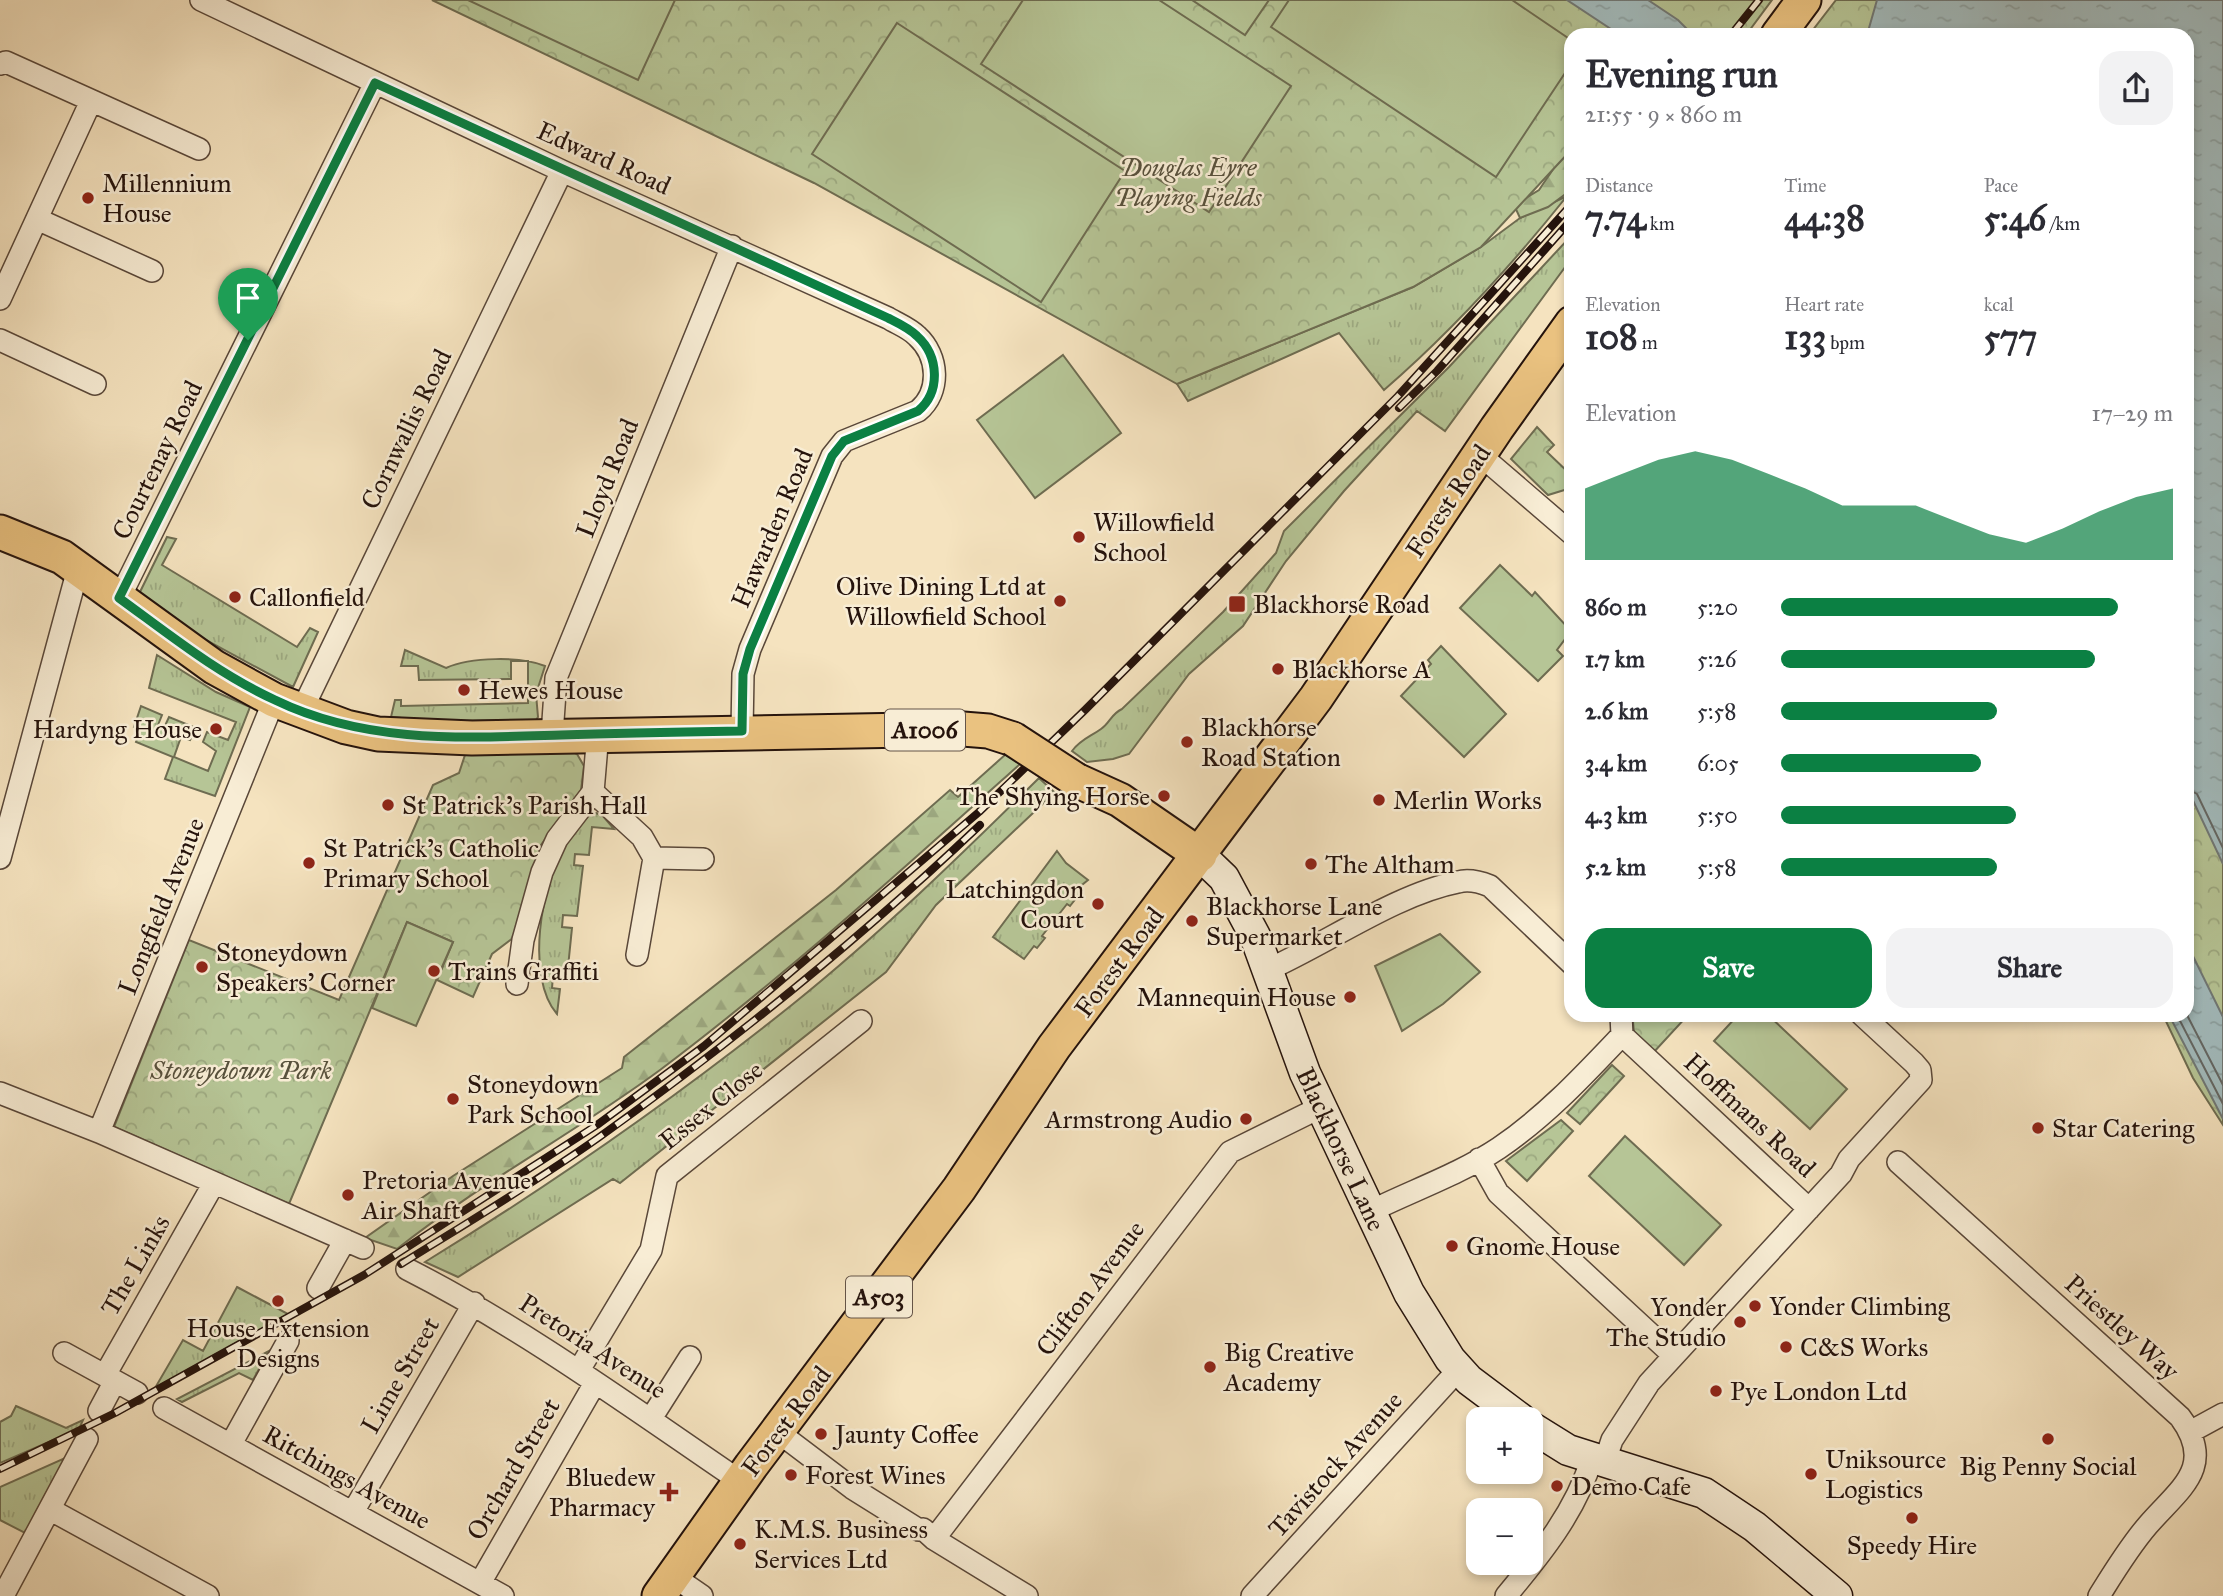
<!DOCTYPE html>
<meta charset="utf-8">
<style>
body{margin:0;font-family:"IM FELL Great Primer",serif;background:#f2f2f3;color:#2b2b33;height:100vh;display:flex;flex-direction:column;font-size:26px;white-space:nowrap}
*{box-sizing:border-box;margin:0}
p{font-size:23px;color:#7c7c81}
.icon{flex:none;width:38px;height:38px;fill:none;stroke:currentColor;stroke-width:2;stroke-linecap:round;stroke-linejoin:round}
.map{position:relative;flex:1;overflow:hidden}
.panel{position:absolute;left:1564px;top:28px;width:630px;height:994px;display:flex;flex-direction:column;background:#fff;border-radius:21px;box-shadow:0 4px 10px #0003}
.panel>*{flex:none}
.tools{position:absolute;left:1466px;top:1407px;display:grid;gap:14px}
.tools a{display:grid;place-items:center;width:77px;height:77px;border-radius:14px;background:#fff;box-shadow:0 4px 10px #0003;font-size:35px}
.pin{position:absolute;display:grid;place-items:center;width:60px;height:60px;color:#fff;margin:-72px -30px;border-radius:50% 50% 50% 0;rotate:-45deg;box-shadow:0 0 7px #0007}
.pin .icon{rotate:45deg}
.round{display:grid;place-items:center;flex:none;width:74px;height:74px;border-radius:21px;background:#f2f2f3}
.head{display:flex;align-items:center;justify-content:space-between;height:119px;padding:0 21px}
h1{font-size:38px;font-weight:700;line-height:52px}
.metrics{display:grid;grid-template-columns:repeat(3,1fr);gap:10px;height:119px;padding:7px 21px}
.metrics div{display:grid;align-content:center}
.metrics b{font-size:35px;font-weight:700}
.metrics small{font-size:19px;font-weight:400}
.metrics p{font-size:19px}
.chart{height:196px;padding:14px 21px}
.chart p{display:flex;justify-content:space-between}
.chart svg{width:100%;height:126px;margin-top:7px;fill:#0b8043;opacity:.7}
.primary-button{display:flex;gap:14px;margin-top:auto;padding:14px 21px}
.primary-button a{flex:1;height:80px;border-radius:21px;background:#0b8043;color:#fff;font-size:28px;font-weight:700;line-height:80px;text-align:center}
.primary-button a+a{background:#f2f2f3;color:#2b2b33}
ul{padding:0 21px;list-style:none;font-size:23px}
li{display:grid;grid-template-columns:112px 84px 1fr;align-items:center;height:52px}
li i{height:18px;border-radius:9px;background:#0b8043}
.map>svg:first-child{display:block}
.grass{fill:url(#grass-tufts);stroke:#6e6c51;stroke-width:2}
.forest{fill:url(#forest-firs);stroke:#6e6c51;stroke-width:2}
.park{fill:url(#park-crowns);stroke:#6e6c51;stroke-width:2}
.garden{fill:#b6c596;stroke:#6e6c51;stroke-width:2}
.water{fill:url(#water-ripples);stroke:#707876;stroke-width:2}
.lines{fill:none;stroke-linecap:round;stroke-linejoin:round}
.shore{stroke:#646764;stroke-width:2}
.minor-casing{stroke:#594739;stroke-width:24}
.secondary-casing{stroke:#25130c;stroke-width:33}
.primary-casing{stroke:#25130c;stroke-width:37}
.minor{stroke:#f8edd5;stroke-width:21}
.secondary{stroke:#f8edd5;stroke-width:30}
.primary{stroke:#eac280;stroke-width:33}
.rail-casing{stroke:#25130c;stroke-width:8}
.rail{stroke:#f8edd5;stroke-width:5;stroke-dasharray:16;stroke-linecap:butt}
.primary-bridge-casing{stroke:#25130c;stroke-width:37;stroke-linecap:butt}
.primary-bridge{stroke:#eac280;stroke-width:33}
.route-casing{stroke:#fff;stroke-width:14}
.route{stroke:#0b8043;stroke-width:9}
.poi-dot{fill:#8f2418;stroke:#f8edd5;stroke-width:2.5}
.labels{text-anchor:middle;dominant-baseline:central;stroke-width:5;stroke-linejoin:round;paint-order:stroke}
.shield{fill:#f8edd5;stroke:#645448;stroke-width:2}
.shield-label{font-size:24px;font-weight:bold;fill:#25130c}
.street-label{font-size:26px;fill:#25130c;stroke:#f8edd5}
.park-label{font-size:26px;font-style:italic;fill:#58513c;stroke:#f8edd5}
.poi-label{font-size:26px;fill:#25130c;stroke:#f8edd5;text-anchor:start}
</style>
<div class="map">
<svg width="2223" height="1596" viewBox="0 0 2223 1596">
<defs>
<pattern id="grass-tufts" width="24" height="20" patternUnits="userSpaceOnUse" patternTransform="scale(1.75)"><rect width="24" height="20" fill="#b6c596"/><path d="M3 7l-1-3M5 7V3M7 7l1-3M15 17l-1-3M17 17v-4M19 17l1-3" fill="none" stroke="#9ca880"/></pattern>
<pattern id="forest-firs" width="22" height="20" patternUnits="userSpaceOnUse" patternTransform="scale(1.75)"><rect width="22" height="20" fill="#b6c596"/><path d="M5 1l3.5 6h-7zM16 11l3.5 6h-7z" fill="#9ca880"/></pattern>
<pattern id="park-crowns" width="20" height="18" patternUnits="userSpaceOnUse" patternTransform="scale(1.75)"><rect width="20" height="18" fill="#b6c596"/><path d="M2 6a3 3 0 1 1 6 0M12 15a3 3 0 1 1 6 0" fill="none" stroke="#9ca880"/></pattern>
<pattern id="water-ripples" width="26" height="14" patternUnits="userSpaceOnUse" patternTransform="scale(1.75)"><rect width="26" height="14" fill="#a2bbbd"/><path d="M2 4q2-2 4 0t4 0M15 11q2-2 4 0t4 0" fill="none" stroke="#8ba0a1"/></pattern>
</defs>
<rect width="100%" height="100%" fill="#f5e3bf"/>
<filter id="stains"><feTurbulence type="fractalNoise" baseFrequency=".00286" numOctaves="4"/><feColorMatrix values="0 0 0 0 .2 0 0 0 0 .09 0 0 0 0 .02 0 0 0 .5 -.17"/></filter>
<radialGradient id="worn" r=".72"><stop offset=".6" stop-color="#630" stop-opacity="0"/><stop offset="1" stop-color="#630" stop-opacity=".3"/></radialGradient>
<path class="grass" d="M1567,196C1512,265 1451,332 1384,390L1339,333L1188,401L1177,384L1413,287L1481,247L1520,218Z
M1571,236V259L1445,431L1417,411L1344,491L1286,561L1243,626L1189,674L1129,754L1113,759L1087,762L1072,751C1081,739 1090,737 1101,729C1110,723 1111,714 1122,709L1223,612L1276,553L1284,531L1449,367Z
M167,537L176,539L162,565L297,647L310,628L318,632L293,687L193,633L138,596Z
M405,650L446,668C470,657 521,656 545,666L536,694L538,717L536,720L433,721L391,717L395,700H401V706L528,703V661H511V679L419,680L418,666H401Z
M157,655L216,692L250,707L215,796L165,779L173,757L136,742L140,730L134,727L141,706L162,715L158,725L164,728L169,717L201,730L197,738L192,736L190,740L181,737L174,757L208,771L216,751L203,742L207,732L228,740L236,722L149,688Z
M1039,778L1054,792L1052,795L936,905L886,972L620,1183L613,1179L458,1277L425,1262C552,1184 677,1097 793,1004C880,934 960,856 1039,778Z
M596,813L603,816L614,829L592,827L589,855L575,854L574,865L583,866L577,916L563,915L562,927L572,928L567,977L553,976L552,988L560,989L557,1014C525,977 541,883 566,844C573,833 582,824 590,814Z
M1057,851L1066,863L1088,880L1077,889L1081,892L1070,906L1067,904L1042,936L1045,938L1037,948L1034,946L1024,959L993,937Z
M237,1287L288,1314L155,1388L183,1340L203,1351Z
M269,1351L253,1380L239,1373L182,1402L177,1399Z
M16,1406L66,1428L83,1420L79,1429L0,1463V1422L11,1416Z
M65,1458L25,1533L0,1520V1487Z"/>
<path class="forest" d="M1571,150V190L1548,207L1520,218L1514,205L1539,190L1556,165Z
M1006,754L1020,764C903,869 785,976 660,1070C575,1133 480,1183 397,1249L365,1238L453,1176L622,1068L624,1057L836,890L950,790L958,797Z"/>
<path class="park" d="M432,0H1772L1746,35H1572L1571,150L1481,247L1413,287L1177,384L814,183Z
M1836,0H2223V1125L2193,1078L2163,1015H2188V35H1809Z
M1537,427L1554,445L1547,452L1571,475V488L1548,495L1511,459Z
M566,749L577,754L584,766L581,790L541,845L513,938L492,954L473,997L437,980L453,942L407,922L289,1204L114,1127L189,940L339,1000L433,785L459,773L466,752Z
M1639,1015H1688L1653,1053L1634,1033L1633,1022Z
M1612,1065L1624,1076L1580,1124L1567,1113Z
M1561,1120L1573,1131L1527,1181L1506,1161Z"/>
<path class="garden" d="M468,0H675L638,80Z
M1023,0H1159L1291,86L1209,212L981,64Z
M1192,0H1269L1245,35Z
M1289,0H1512L1571,40V64L1496,177L1271,27Z
M897,23L1125,171L1041,302L812,154Z
M1063,355L1121,433L1035,498L977,420Z
M1500,565L1532,596L1535,592L1571,631L1557,650L1563,656L1538,681L1460,608Z
M1441,646L1506,714L1464,757L1401,696L1431,664L1428,660Z
M407,922L453,942L416,1026L372,1008Z
M1440,934L1480,972L1443,1004L1402,1031L1375,966Z
M1738,1015H1768L1847,1089L1810,1129L1714,1041Z
M1625,1136L1721,1225L1684,1265L1589,1176Z"/>
<path class="water" d="M1567,0H1648L1678,20L1693,35H1620Z
M1877,0H2223V864L2188,790V35H1867Z
M2188,946L2223,1017V1119L2169,1015H2188Z"/>
<g class="lines">
<path class="shore" d="M2188,789L2197,794L2223,848
M2177,1015L2223,1104
M2187,1015L2223,1085"/>
<defs>
<path id="minor" d="M201,0L562,171L888,318C898,324 909,328 917,336C939,356 941,392 918,411L844,441L832,456L750,649L743,674L742,731
M0,64L6,62L199,149
M37,219L152,271
M0,299L91,101
M0,340L95,384
M1479,454L1572,534
M119,599L375,83
M301,712L562,171
M552,735L556,678L732,246
M593,792L642,837L654,858L637,955
M0,858L78,569
M654,858L703,859
M1267,970C1326,944 1396,894 1458,882C1469,879 1480,882 1490,886L1572,964
M517,984L523,940L542,872L557,839L593,792L598,733
M1622,1035L1809,1209
M0,1093L99,1132L363,1248
M99,1132L274,700
M1479,1159L1498,1193L1673,1355
M1898,1162L2180,1417C2217,1467 2179,1489 2148,1525C2129,1547 2114,1572 2099,1596
M1369,1212C1411,1191 1460,1174 1499,1148C1546,1116 1583,1076 1622,1035L1621,1015
M407,1269C525,1329 631,1407 740,1481
M318,1288L345,1240
M64,1353L137,1393
M579,1370L651,1250L667,1176L861,1021
M105,1375L214,1183
M164,1408L503,1596
M99,1411L115,1381
M652,1417L690,1357
M778,1432L852,1488L919,1530L923,1529L934,1539L1027,1596
M2190,1432L2223,1414
M231,1444L288,1341
M1605,1461L1612,1440L1649,1383L1841,1174L1849,1159L1921,1080L1920,1070L1914,1063L1862,1015
M51,1510L208,1596
M353,1512L474,1303
M934,1539L1230,1152L1321,1107
M673,1576L702,1596
M480,1583L595,1383
M3,1596L87,1439
M1252,1596L1459,1369
M1506,1596C1541,1554 1576,1511 1592,1458"/>
<path id="secondary" d="M1200,855L1224,878L1255,936L1305,1073L1409,1293L1450,1359L1469,1380L1521,1419
M1531,1427L1568,1450L1704,1493L1755,1527L1837,1596"/>
<path id="primary" d="M1778,35L1804,0
M0,532L62,557L214,667L274,700L346,727L378,734L472,738L963,729L988,731L1013,739
M1076,780L1120,800L1200,855
M659,1596L751,1466L959,1189L1054,1047L1316,698L1497,428L1572,323"/>
</defs>
<use href="#minor" class="minor-casing"/>
<use href="#secondary" class="secondary-casing"/>
<use href="#primary" class="primary-casing"/>
<use href="#minor" class="minor"/>
<use href="#secondary" class="secondary"/>
<use href="#primary" class="primary"/>
<defs>
<path id="rail" d="M1731,35L1759,0
M1399,408L1437,371L1572,219
M401,1264C467,1223 534,1183 598,1138C731,1043 861,938 980,825
M0,1469L115,1413L364,1275L597,1125L704,1046L979,812L1085,710L1398,396L1572,204"/>
</defs>
<use href="#rail" class="rail-casing"/>
<use href="#rail" class="rail"/>
<defs>
<path id="primary-bridge" d="M1013,739L1076,780"/>
</defs>
<use href="#primary-bridge" class="primary-bridge-casing"/>
<use href="#primary-bridge" class="primary-bridge"/>
</g>
<g class="lines">
<defs>
<path id="route" d="M375,83L888,318C898,323 909,328 917,336C939,356 941,392 918,411L844,441L832,456L750,649L743,674L742,731C682,732 622,733 561,735C463,738 366,744 275,700C218,674 170,635 119,598Z"/>
</defs>
<use href="#route" class="route-casing"/>
<use href="#route" class="route"/>
</g>
<g class="poi-dot">
<circle cx="88" cy="198" r="7"/>
<circle cx="1079" cy="537" r="7"/>
<circle cx="235" cy="597" r="7"/>
<circle cx="1060" cy="601" r="7"/>
<rect x="1228" y="595" width="18" height="18" rx="3.5"/>
<circle cx="1278" cy="669" r="7"/>
<circle cx="464" cy="690" r="7"/>
<circle cx="216" cy="729" r="7"/>
<circle cx="1187" cy="742" r="7"/>
<circle cx="1164" cy="796" r="7"/>
<circle cx="1379" cy="800" r="7"/>
<circle cx="388" cy="805" r="7"/>
<circle cx="309" cy="863" r="7"/>
<circle cx="1311" cy="864" r="7"/>
<circle cx="1098" cy="904" r="7"/>
<circle cx="1192" cy="921" r="7"/>
<circle cx="202" cy="967" r="7"/>
<circle cx="434" cy="971" r="7"/>
<circle cx="1350" cy="997" r="7"/>
<circle cx="453" cy="1099" r="7"/>
<circle cx="1246" cy="1119" r="7"/>
<circle cx="2038" cy="1128" r="7"/>
<circle cx="348" cy="1195" r="7"/>
<circle cx="1452" cy="1246" r="7"/>
<circle cx="278" cy="1301" r="7"/>
<circle cx="1755" cy="1306" r="7"/>
<circle cx="1740" cy="1322" r="7"/>
<circle cx="1786" cy="1347" r="7"/>
<circle cx="1210" cy="1367" r="7"/>
<circle cx="1716" cy="1391" r="7"/>
<circle cx="821" cy="1434" r="7"/>
<circle cx="2048" cy="1439" r="7"/>
<circle cx="1811" cy="1474" r="7"/>
<circle cx="791" cy="1475" r="7"/>
<circle cx="1557" cy="1486" r="7"/>
<path d="M665.5 1481.5h7v7h7v7h-7v7h-7v-7h-7v-7h7z"/>
<circle cx="1912" cy="1518" r="7"/>
<circle cx="740" cy="1544" r="7"/>
</g>
<g class="labels">
<g class="shield">
<rect x="885" y="709.5" width="80" height="41" rx="5"/>
<rect x="846" y="1276.5" width="66" height="41" rx="5"/>
</g>
<g class="shield-label">
<text x="925" y="730">A1006</text>
<text x="879" y="1297">A503</text>
</g>
<g class="street-label">
<text transform="translate(604 158) rotate(24)">Edward Road</text>
<text transform="translate(406 429) rotate(-64)">Cornwallis Road</text>
<text transform="translate(157 460) rotate(-64)">Courtenay Road</text>
<text transform="translate(607 478) rotate(-68)">Lloyd Road</text>
<text transform="translate(1448 501) rotate(-56)">Forest Road</text>
<text transform="translate(772 528) rotate(-67)">Hawarden Road</text>
<text transform="translate(161 906) rotate(-68)">Longfield Avenue</text>
<text transform="translate(1119 962) rotate(-53)">Forest Road</text>
<text transform="translate(711 1105) rotate(-39)">Essex Close</text>
<text transform="translate(1750 1115) rotate(43)">Hoffmans Road</text>
<text transform="translate(1341 1149) rotate(65)">Blackhorse Lane</text>
<text transform="translate(135 1265) rotate(-60)">The Links</text>
<text transform="translate(1090 1288) rotate(-53)">Clifton Avenue</text>
<text transform="translate(2122 1327) rotate(42)">Priestley Way</text>
<text transform="translate(593 1346) rotate(33)">Pretoria Avenue</text>
<text transform="translate(400 1375) rotate(-60)">Lime Street</text>
<text transform="translate(786 1421) rotate(-53)">Forest Road</text>
<text transform="translate(1335 1464) rotate(-48)">Tavistock Avenue</text>
<text transform="translate(513 1469) rotate(-60)">Orchard Street</text>
<text transform="translate(347 1477) rotate(29)">Ritchings Avenue</text>
</g>
<g class="park-label">
<text x="1188" y="167">Douglas Eyre<tspan x="1188" dy="30">Playing Fields</tspan></text>
<text x="241" y="1070">Stoneydown Park</text>
</g>
<g class="poi-label">
<text x="102" y="183">Millennium<tspan x="102" dy="30">House</tspan></text>
<text x="1093" y="522">Willowfield<tspan x="1093" dy="30">School</tspan></text>
<text x="1046" y="586" text-anchor="end">Olive Dining Ltd at<tspan x="1046" dy="30">Willowfield School</tspan></text>
<text x="249" y="597">Callonfield</text>
<text x="1253" y="604">Blackhorse Road</text>
<text x="1292" y="669">Blackhorse A</text>
<text x="478" y="690">Hewes House</text>
<text x="1201" y="727">Blackhorse<tspan x="1201" dy="30">Road Station</tspan></text>
<text x="202" y="729" text-anchor="end">Hardyng House</text>
<text x="1150" y="796" text-anchor="end">The Shying Horse</text>
<text x="1393" y="800">Merlin Works</text>
<text x="402" y="805">St Patrick's Parish Hall</text>
<text x="323" y="848">St Patrick's Catholic<tspan x="323" dy="30">Primary School</tspan></text>
<text x="1325" y="864">The Altham</text>
<text x="1084" y="889" text-anchor="end">Latchingdon<tspan x="1084" dy="30">Court</tspan></text>
<text x="1206" y="906">Blackhorse Lane<tspan x="1206" dy="30">Supermarket</tspan></text>
<text x="216" y="952">Stoneydown<tspan x="216" dy="30">Speakers' Corner</tspan></text>
<text x="448" y="971">Trains Graffiti</text>
<text x="1336" y="997" text-anchor="end">Mannequin House</text>
<text x="467" y="1084">Stoneydown<tspan x="467" dy="30">Park School</tspan></text>
<text x="1232" y="1119" text-anchor="end">Armstrong Audio</text>
<text x="2052" y="1128">Star Catering</text>
<text x="362" y="1180">Pretoria Avenue<tspan x="362" dy="30">Air Shaft</tspan></text>
<text x="1466" y="1246">Gnome House</text>
<text x="1769" y="1306">Yonder Climbing</text>
<text x="1726" y="1307" text-anchor="end">Yonder<tspan x="1726" dy="30">The Studio</tspan></text>
<text x="278" y="1328" text-anchor="middle">House Extension<tspan x="278" dy="30">Designs</tspan></text>
<text x="1800" y="1347">C&amp;S Works</text>
<text x="1224" y="1352">Big Creative<tspan x="1224" dy="30">Academy</tspan></text>
<text x="1730" y="1391">Pye London Ltd</text>
<text x="835" y="1434">Jaunty Coffee</text>
<text x="1825" y="1459">Uniksource<tspan x="1825" dy="30">Logistics</tspan></text>
<text x="2048" y="1466" text-anchor="middle">Big Penny Social</text>
<text x="805" y="1475">Forest Wines</text>
<text x="655" y="1477" text-anchor="end">Bluedew<tspan x="655" dy="30">Pharmacy</tspan></text>
<text x="1571" y="1486">Demo Cafe</text>
<text x="754" y="1529">K.M.S. Business<tspan x="754" dy="30">Services Ltd</tspan></text>
<text x="1912" y="1545" text-anchor="middle">Speedy Hire</text>
</g>
</g>
<rect width="100%" height="100%" filter="url(#stains)"/>
<rect width="100%" height="100%" fill="url(#worn)"/>
</svg>
<div class="tools">
<a>+</a>
<a>−</a>
</div>
<div class="pin" style="left:248px;top:340px;background:#1e9e55"><svg class="icon" aria-label="arrive" viewBox="0 0 24 24"><path d="M6 21V4h12l-3 4 3 4H6"/></svg></div>
<section class="panel">
<div class="head"><div><h1>Evening run</h1><p>21:55 · 9 × 860 m</p></div><a class="round"><svg class="icon" aria-label="share" viewBox="0 0 24 24"><path d="M12 15V3M7 8l5-5 5 5M5 13v7h14v-7"/></svg></a></div>
<div class="metrics">
<div><p>Distance</p><b>7.74<small> km</small></b></div>
<div><p>Time</p><b>44:38</b></div>
<div><p>Pace</p><b>5:46<small> /km</small></b></div>
</div>
<div class="metrics">
<div><p>Elevation</p><b>108<small> m</small></b></div>
<div><p>Heart rate</p><b>133<small> bpm</small></b></div>
<div><p>kcal</p><b>577</b></div>
</div>
<div class="chart"><p><span>Elevation</span>17–29 m</p>
<svg viewBox="0 0 160 44" preserveAspectRatio="none"><path d="M0 44V19L10 14L20 9L30 6L40 9L50 14L60 19L70 25L80 25L90 25L100 30L110 35L120 38L130 33L140 27L150 22L160 19V44z"/></svg>
</div>
<ul>
<li><b>860 m</b>5:20<i style="width:86%"></i></li>
<li><b>1.7 km</b>5:26<i style="width:80%"></i></li>
<li><b>2.6 km</b>5:58<i style="width:55%"></i></li>
<li><b>3.4 km</b>6:05<i style="width:51%"></i></li>
<li><b>4.3 km</b>5:50<i style="width:60%"></i></li>
<li><b>5.2 km</b>5:58<i style="width:55%"></i></li>
</ul>
<div class="primary-button"><a>Save</a><a>Share</a></div>
</section>
</div>
